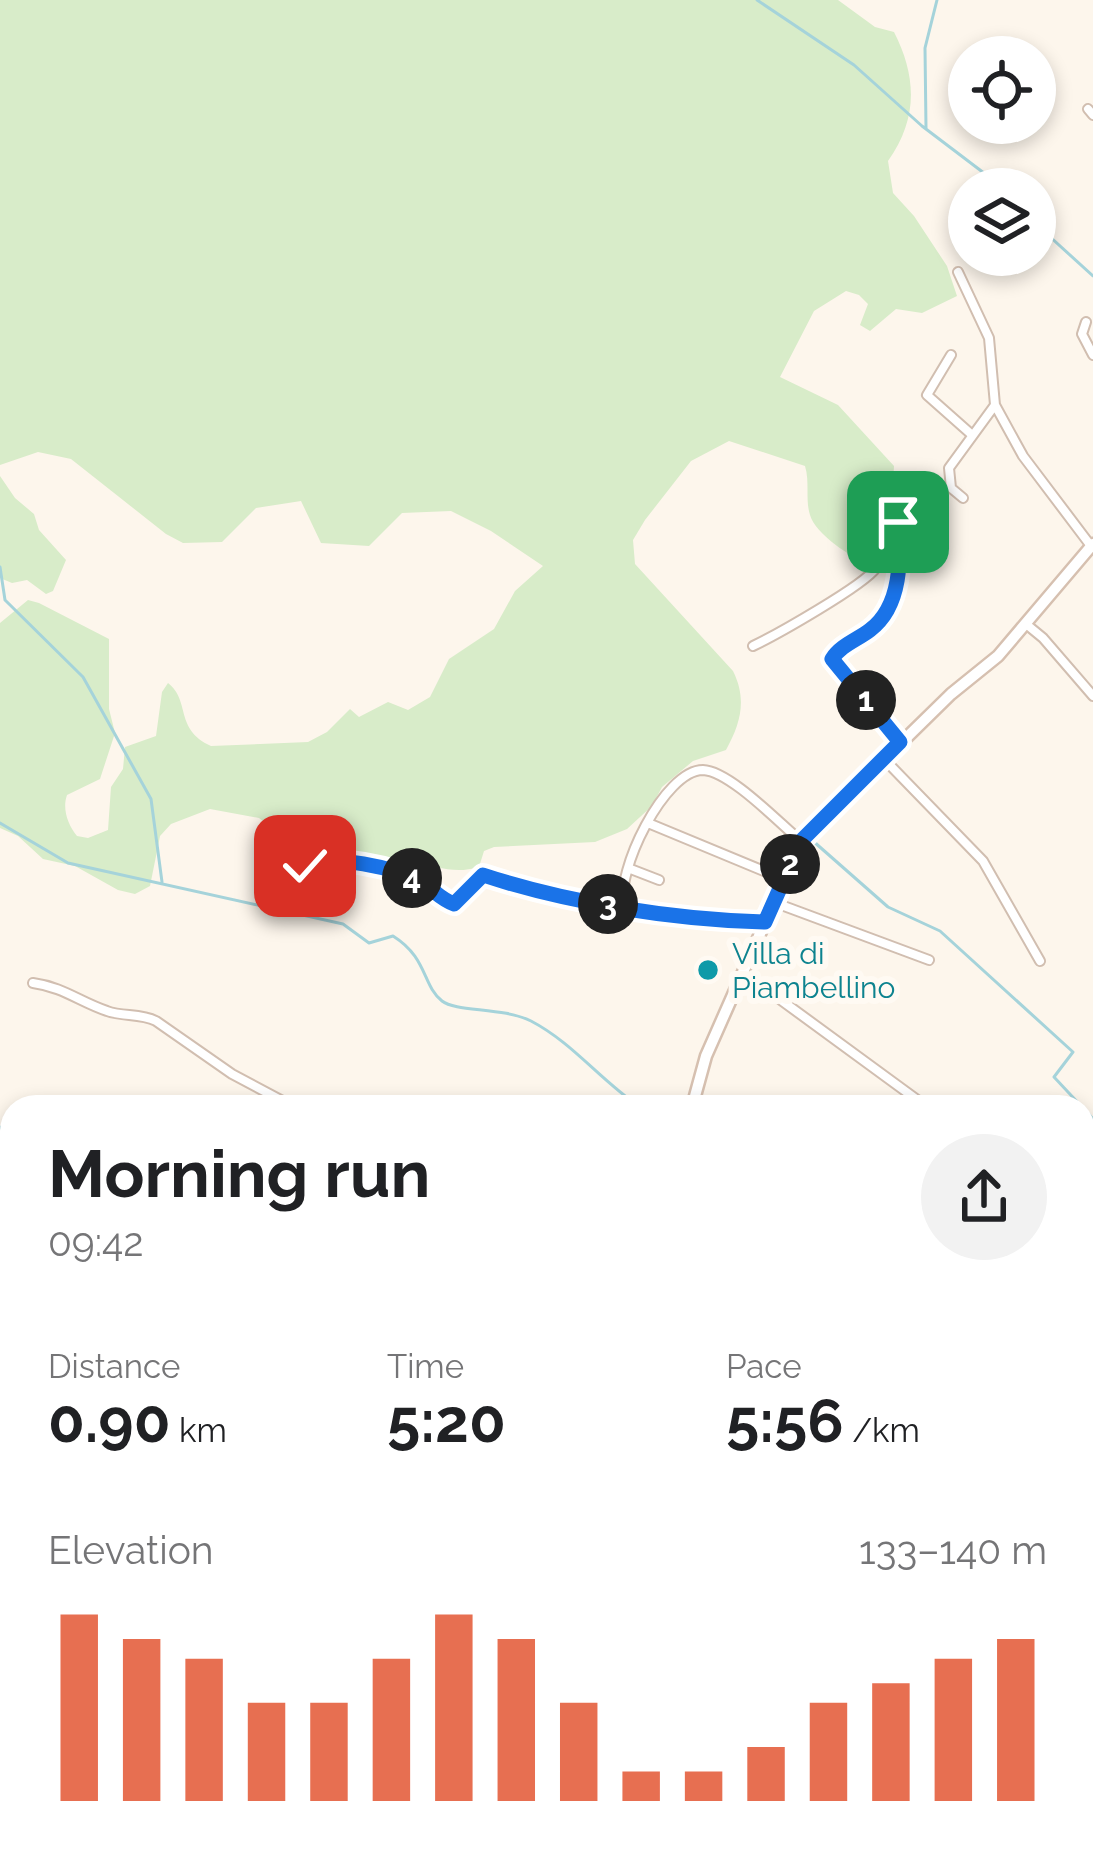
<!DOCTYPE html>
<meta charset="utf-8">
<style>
body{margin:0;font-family:Raleway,sans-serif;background:#f2f2f2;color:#202124;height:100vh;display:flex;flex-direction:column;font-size:45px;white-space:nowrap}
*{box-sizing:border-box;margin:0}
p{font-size:39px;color:#757577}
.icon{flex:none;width:66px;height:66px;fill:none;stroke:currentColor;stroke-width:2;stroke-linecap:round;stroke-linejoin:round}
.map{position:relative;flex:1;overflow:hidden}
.sheet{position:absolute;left:0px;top:1095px;width:1095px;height:768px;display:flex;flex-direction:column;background:#fff;border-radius:36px 36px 0 0;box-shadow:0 6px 18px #0003}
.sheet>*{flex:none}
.fabs{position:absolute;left:948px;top:36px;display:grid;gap:24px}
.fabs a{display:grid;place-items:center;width:108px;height:108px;border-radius:50%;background:#fff;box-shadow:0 6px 18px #0003;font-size:60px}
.pin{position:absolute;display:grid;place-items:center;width:102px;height:102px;color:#fff;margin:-51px;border-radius:24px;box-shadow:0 6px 18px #0006}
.km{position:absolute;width:60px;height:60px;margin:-30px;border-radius:50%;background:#222;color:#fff;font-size:33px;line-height:60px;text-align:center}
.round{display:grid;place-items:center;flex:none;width:126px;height:126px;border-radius:63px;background:#f2f2f2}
.headline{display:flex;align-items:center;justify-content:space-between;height:204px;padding:0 48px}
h1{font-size:66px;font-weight:700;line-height:90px}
.stats{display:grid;grid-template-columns:repeat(3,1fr);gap:18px;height:204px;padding:12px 48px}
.stats div{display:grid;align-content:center}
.stats b{font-size:60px;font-weight:700}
.stats small{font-size:33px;font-weight:400}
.stats p{font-size:33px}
.chart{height:336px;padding:24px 48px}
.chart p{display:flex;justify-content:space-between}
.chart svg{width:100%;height:216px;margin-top:12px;stroke:#e76f51;stroke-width:6}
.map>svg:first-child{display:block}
.green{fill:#d8ecc9}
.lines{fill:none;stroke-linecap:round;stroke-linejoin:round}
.stream{stroke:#a5d3da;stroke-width:3}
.street-casing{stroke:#d1beb0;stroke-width:12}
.secondary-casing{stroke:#d6c0b0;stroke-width:15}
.street{stroke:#fff;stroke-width:8}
.secondary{stroke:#fff;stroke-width:10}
.route-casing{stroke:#fff;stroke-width:24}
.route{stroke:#1a73e8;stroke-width:15}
.culture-dot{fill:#0f9aa8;stroke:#fffaf3;stroke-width:4.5}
.labels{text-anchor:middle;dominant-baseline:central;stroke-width:12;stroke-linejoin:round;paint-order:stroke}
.culture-label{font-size:30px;fill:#0d838f;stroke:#fffaf3;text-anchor:start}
</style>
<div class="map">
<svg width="1093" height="1863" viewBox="0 0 1093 1863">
<rect width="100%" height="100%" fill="#fdf6ec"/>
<path class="green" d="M0,0H838L875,27L894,32C917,77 918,119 888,161L893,193L914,216L947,266L957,296L922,313L896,309L870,331L860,325L868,304L859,295L846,291L814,311L780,377L838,405L894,466L892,500L875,556L870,565C852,558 815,534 810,515C805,499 810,482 805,466L729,441L691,461L645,520L633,540L635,564L733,671C747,699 741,723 726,750L693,761L662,787L652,806L627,829L595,842L494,847L484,851L479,867C452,875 438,865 412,863C395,862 380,866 363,861C339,855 322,846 297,849L259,818L210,809L171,824L160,836L150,886L135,894L118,890L75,866L43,859L18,836L0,828V623L28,600L39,603L109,639V709L115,733L100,779L67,795C62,809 68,825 77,836L88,838L108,830L111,787L123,769L125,747L156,736L162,692L168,683C191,701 174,729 211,746L308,742L327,732L350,709L359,717L388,702L408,710L430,697L449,659L494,629L515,591L543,566L491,531L451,511L402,513L369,546L321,543L301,501L256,508L222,542L183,543L166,534L71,459L38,452L0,465Z
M0,476L15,498L34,514L39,530L66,560L53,591L46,594L27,580L12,583L0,578Z
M0,1231L5,1235L1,1259L12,1284V1851H281L275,1863H0Z"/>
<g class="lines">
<path class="stream" d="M757,0L854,65L922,126L1005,189
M926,128L925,48L937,0
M1035,215L1048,235L1093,276
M0,567L5,600L83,677L151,799L162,882
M0,823L68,863L343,924L369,943L393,936C428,958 422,985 442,1001C456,1012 503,1007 531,1021C573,1043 601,1081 640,1107
M813,841L888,907L940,931L1073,1052L1054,1077L1082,1107
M1084,1109L1093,1119
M0,1127L12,1139
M1083,1410L1093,1401
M0,1434L12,1440
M0,1506L12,1483
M1073,1851L1087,1863
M0,1859L12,1837"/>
<defs>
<path id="street" d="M1088,109L1093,115
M958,272L989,338L995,405L1023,456L1091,546
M1086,322L1082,334L1093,355
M951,355L927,395L971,434
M963,498L951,488L949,468L995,405
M1026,624L1043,638L1093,696
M753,646C776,635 863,586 876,568C886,556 885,536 891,522H898C900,555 903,601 875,626C863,637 847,644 833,654L832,659L900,742
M884,759L983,861L1040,961
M648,823L783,879
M297,867L330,858L371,867L414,879L454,904L483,876C571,904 672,920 765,922
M628,868L659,880
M773,902L929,960
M624,906C615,873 664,770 703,770C730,771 780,824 801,841
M744,973L927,1107
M33,983C63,987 80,1002 107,1011C123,1017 140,1013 156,1021L232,1074L294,1107
M972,1107L980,1103L987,1107
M1083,1239L1086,1241
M760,1851L766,1863
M810,1863L821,1851"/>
<path id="secondary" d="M692,1107L706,1056L801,841L951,694L998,656L1093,544
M444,1851L447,1863"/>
</defs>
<use href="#street" class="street-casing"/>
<use href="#secondary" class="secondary-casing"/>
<use href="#street" class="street"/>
<use href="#secondary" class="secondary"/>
</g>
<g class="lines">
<defs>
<path id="route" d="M305,866C328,853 399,868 421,882C433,889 440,899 454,904L483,875C568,903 675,920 765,922L801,841L900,742L832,659C841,645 857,640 870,630C902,606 901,558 898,522"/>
</defs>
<use href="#route" class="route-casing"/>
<use href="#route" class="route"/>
</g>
<circle class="culture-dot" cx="708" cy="970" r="12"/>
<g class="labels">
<g class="culture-label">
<text x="732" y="953">Villa di<tspan x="732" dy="34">Piambellino</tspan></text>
</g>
</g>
</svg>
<div class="fabs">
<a><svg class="icon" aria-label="locate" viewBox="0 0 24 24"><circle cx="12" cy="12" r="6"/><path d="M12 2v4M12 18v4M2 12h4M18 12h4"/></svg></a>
<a><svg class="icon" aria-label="layers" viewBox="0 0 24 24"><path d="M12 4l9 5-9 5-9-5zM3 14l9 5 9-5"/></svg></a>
</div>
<div class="pin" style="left:898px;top:522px;background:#1e9e55"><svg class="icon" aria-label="arrive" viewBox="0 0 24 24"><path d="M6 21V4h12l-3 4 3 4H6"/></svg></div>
<div class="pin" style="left:305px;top:866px;background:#d93025"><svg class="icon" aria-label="check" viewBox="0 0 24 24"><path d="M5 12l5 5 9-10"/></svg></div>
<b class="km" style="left:866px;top:700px">1</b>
<b class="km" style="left:790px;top:864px">2</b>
<b class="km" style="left:608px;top:904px">3</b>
<b class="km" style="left:412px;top:878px">4</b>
<section class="sheet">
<div class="headline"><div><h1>Morning run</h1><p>09:42</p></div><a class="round"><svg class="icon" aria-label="share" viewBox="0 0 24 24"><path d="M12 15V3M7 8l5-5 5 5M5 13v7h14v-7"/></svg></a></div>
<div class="stats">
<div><p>Distance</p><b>0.90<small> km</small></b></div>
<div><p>Time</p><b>5:20</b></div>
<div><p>Pace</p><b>5:56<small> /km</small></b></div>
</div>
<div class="chart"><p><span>Elevation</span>133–140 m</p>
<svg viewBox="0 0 160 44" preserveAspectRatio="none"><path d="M5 44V6M15 44V11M25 44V15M35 44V24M45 44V24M55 44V15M65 44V6M75 44V11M85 44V24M95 44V38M105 44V38M115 44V33M125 44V24M135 44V20M145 44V15M155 44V11"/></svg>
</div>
</section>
</div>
